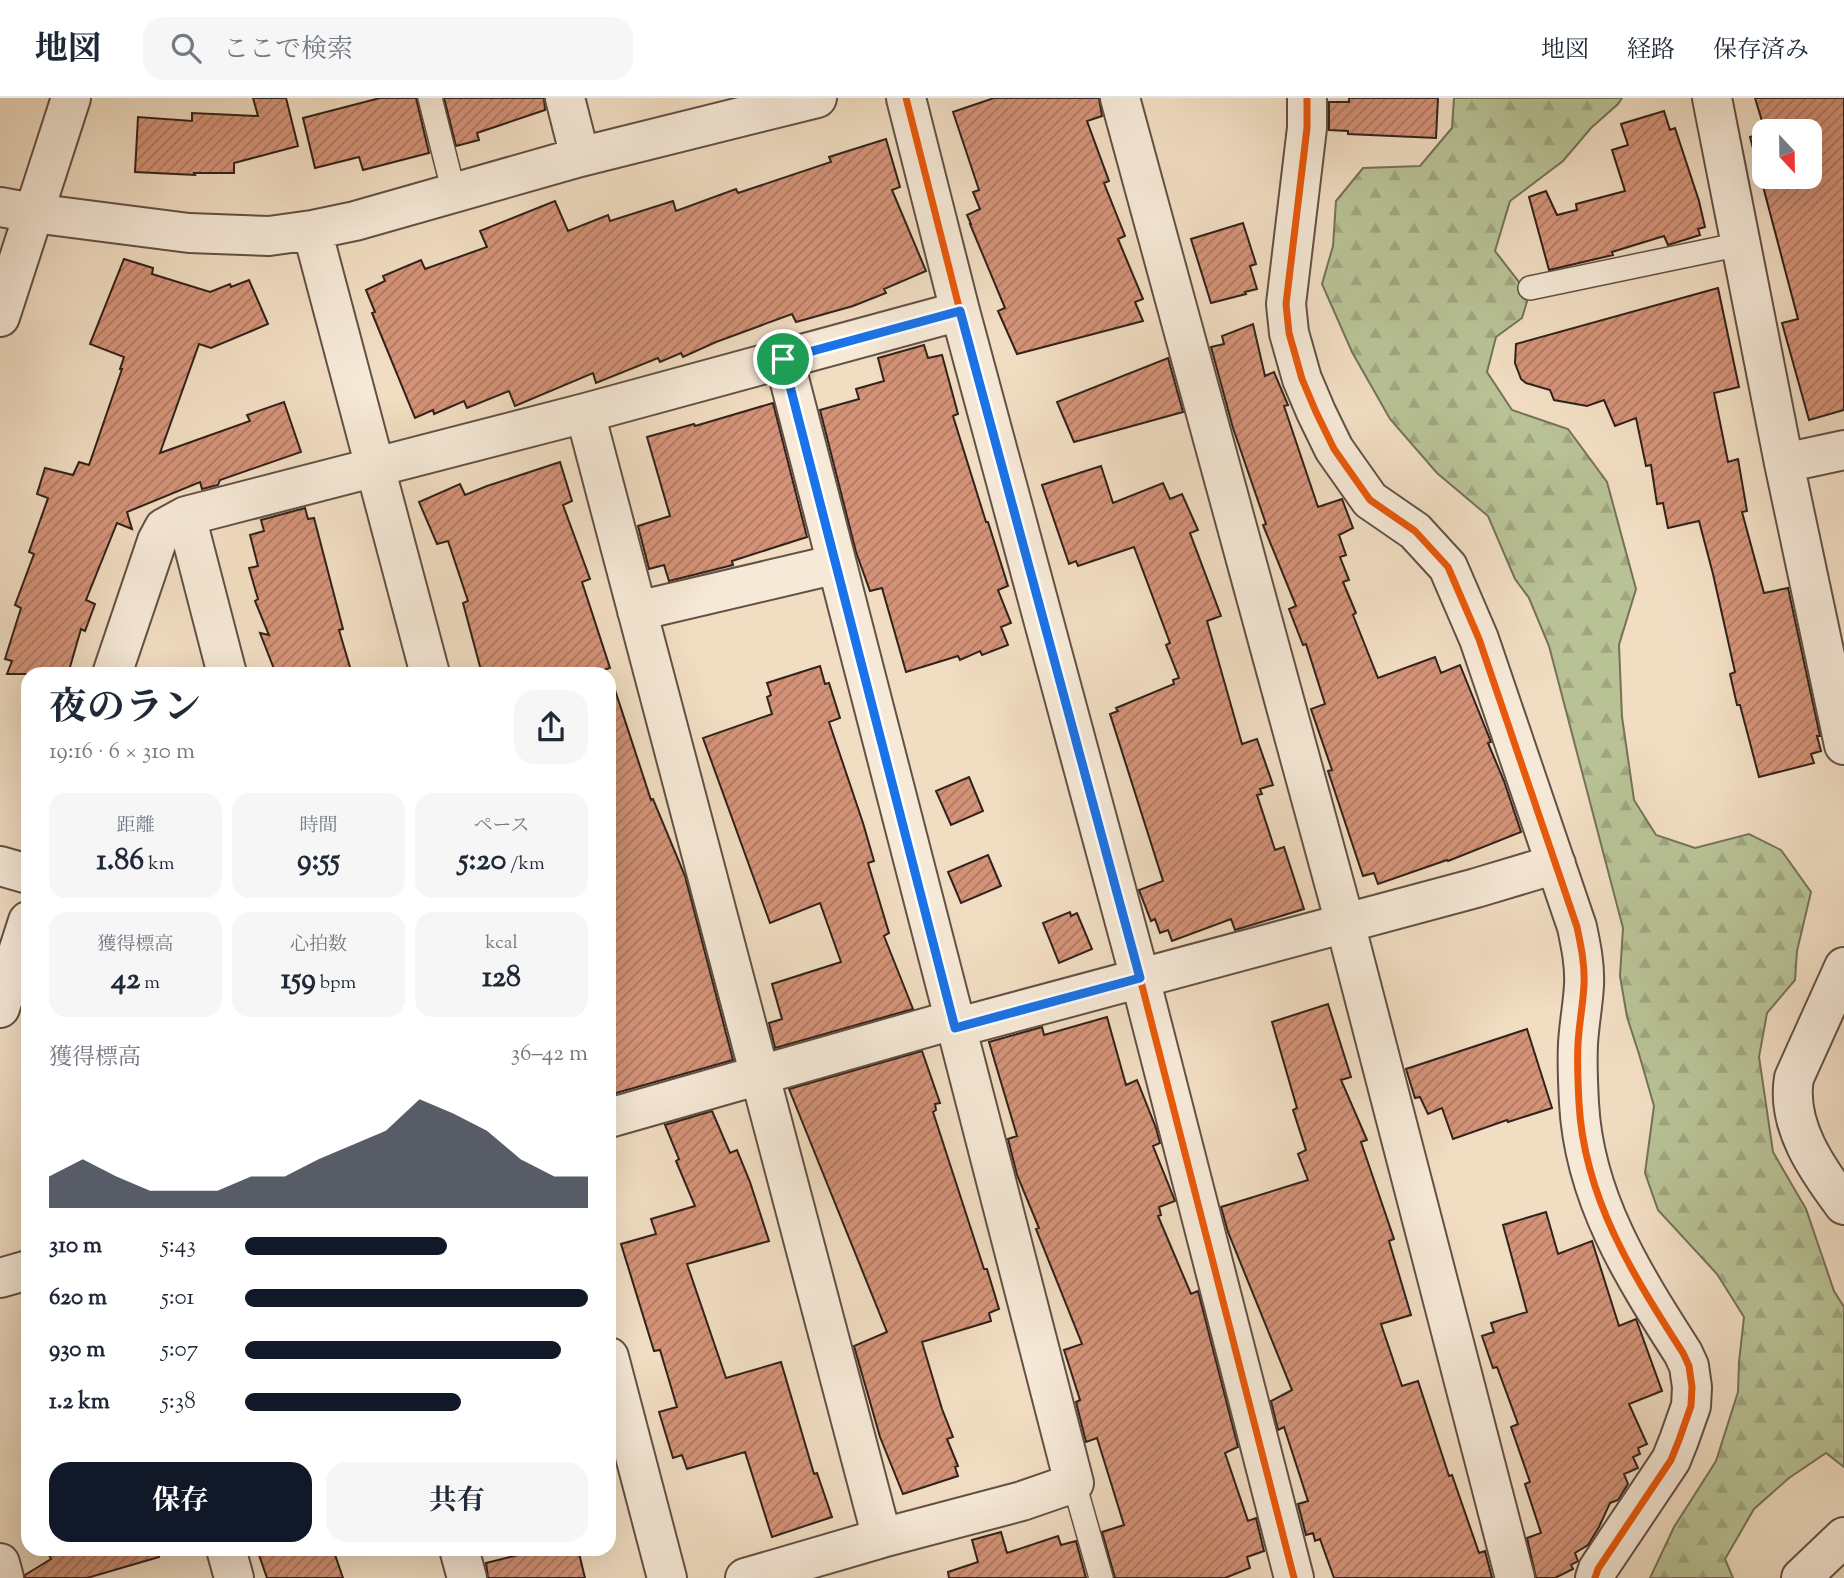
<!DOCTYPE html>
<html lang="ja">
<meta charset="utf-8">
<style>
body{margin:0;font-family:"Sorts Mill Goudy","Noto Serif JP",serif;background:#f6f6f7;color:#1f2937;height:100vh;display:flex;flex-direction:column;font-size:26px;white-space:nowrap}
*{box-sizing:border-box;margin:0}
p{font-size:23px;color:#747a83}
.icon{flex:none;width:38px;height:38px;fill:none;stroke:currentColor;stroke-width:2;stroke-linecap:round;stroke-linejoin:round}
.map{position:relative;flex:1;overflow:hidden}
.drawer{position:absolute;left:21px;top:569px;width:595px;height:889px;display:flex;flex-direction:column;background:#fff;border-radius:21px;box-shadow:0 7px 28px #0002}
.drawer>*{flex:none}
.needle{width:46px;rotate:158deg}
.fabs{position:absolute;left:1752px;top:21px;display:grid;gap:14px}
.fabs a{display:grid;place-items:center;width:70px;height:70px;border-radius:14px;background:#fff;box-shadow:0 7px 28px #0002;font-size:35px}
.pin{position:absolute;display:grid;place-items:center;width:60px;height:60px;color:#fff;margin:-30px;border:4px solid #fff;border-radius:50%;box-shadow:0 2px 7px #0007}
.round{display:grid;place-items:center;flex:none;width:74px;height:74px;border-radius:21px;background:#f6f6f7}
.headline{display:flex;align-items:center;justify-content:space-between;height:119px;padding:0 28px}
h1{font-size:38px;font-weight:700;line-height:52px}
.metrics{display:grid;grid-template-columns:repeat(3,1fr);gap:10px;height:119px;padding:7px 28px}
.metrics div{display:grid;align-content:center;border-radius:18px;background:#f6f6f7;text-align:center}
.metrics b{font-size:30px;font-weight:700}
.metrics small{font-size:19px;font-weight:400}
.metrics p{font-size:19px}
.chart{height:196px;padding:14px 28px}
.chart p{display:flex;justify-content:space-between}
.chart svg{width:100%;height:126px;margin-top:7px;fill:#111827;opacity:.7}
.button{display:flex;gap:14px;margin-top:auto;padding:14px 28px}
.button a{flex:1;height:80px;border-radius:21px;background:#111827;color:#fff;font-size:28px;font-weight:700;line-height:80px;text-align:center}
.button a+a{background:#f6f6f7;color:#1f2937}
ul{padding:0 28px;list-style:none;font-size:23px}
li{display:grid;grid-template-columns:112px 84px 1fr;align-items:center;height:52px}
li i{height:18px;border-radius:9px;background:#111827}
header{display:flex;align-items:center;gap:42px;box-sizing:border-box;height:98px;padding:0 35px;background:#fff;border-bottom:2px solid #e0e1e3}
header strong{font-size:33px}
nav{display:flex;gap:38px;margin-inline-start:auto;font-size:24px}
.search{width:490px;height:63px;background:#f6f6f7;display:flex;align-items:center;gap:18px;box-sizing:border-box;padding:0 24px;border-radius:21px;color:#747a83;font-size:26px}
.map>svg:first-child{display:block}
.forest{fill:url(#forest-firs);stroke:#757258;stroke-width:2}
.building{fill:url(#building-hatch);stroke:#32221c;stroke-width:2}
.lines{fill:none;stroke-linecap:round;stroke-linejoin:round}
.service-casing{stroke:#625146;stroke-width:26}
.minor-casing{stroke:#625146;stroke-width:42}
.tertiary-casing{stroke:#625146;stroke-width:42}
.service{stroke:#f6e9d7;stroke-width:23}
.minor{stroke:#f6e9d7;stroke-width:38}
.tertiary{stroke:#f6e9d7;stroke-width:38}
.cycleway-casing{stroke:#f6e9d7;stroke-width:11}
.cycleway{stroke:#e8590c;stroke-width:7}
.route-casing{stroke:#fff;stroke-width:14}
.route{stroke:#1a73e8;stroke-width:9}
</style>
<header>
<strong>地図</strong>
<div class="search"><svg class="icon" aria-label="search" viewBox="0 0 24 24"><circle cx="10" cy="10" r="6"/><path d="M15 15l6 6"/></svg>ここで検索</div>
<nav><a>地図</a><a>経路</a><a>保存済み</a></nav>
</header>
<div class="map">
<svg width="1844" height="1480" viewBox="0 0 1844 1480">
<defs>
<pattern id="forest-firs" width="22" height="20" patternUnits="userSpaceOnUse" patternTransform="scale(1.75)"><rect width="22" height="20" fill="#b8c295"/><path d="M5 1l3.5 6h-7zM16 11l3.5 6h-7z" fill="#9fa680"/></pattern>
<pattern id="building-hatch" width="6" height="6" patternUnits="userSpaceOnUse" patternTransform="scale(1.75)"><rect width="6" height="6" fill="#d49378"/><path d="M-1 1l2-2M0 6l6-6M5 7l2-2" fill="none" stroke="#ad7862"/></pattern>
</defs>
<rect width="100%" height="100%" fill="#f1ddc2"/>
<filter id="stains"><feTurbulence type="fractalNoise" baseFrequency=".00286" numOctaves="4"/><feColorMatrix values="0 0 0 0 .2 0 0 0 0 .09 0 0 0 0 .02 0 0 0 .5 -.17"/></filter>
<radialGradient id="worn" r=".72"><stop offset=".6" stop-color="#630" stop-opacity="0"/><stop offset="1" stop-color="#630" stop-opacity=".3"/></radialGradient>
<path class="forest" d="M1454,0H1622L1618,6L1591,30L1563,63L1510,103L1495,153L1529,197L1522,220L1496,239L1487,274L1512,312L1568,331L1607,384L1636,491L1619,547L1622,619L1634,702L1656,737L1695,750L1749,736L1781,752L1811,794L1797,853L1795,882L1767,915L1759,959L1773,1054L1806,1111L1834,1193L1844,1209V1369L1826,1355L1789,1380L1754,1411L1725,1461L1733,1480H1650L1674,1429L1716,1363L1738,1294L1739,1264L1744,1219L1717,1176L1658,1112L1645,1075L1654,1008L1639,956L1627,919L1620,878L1623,830L1549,548L1529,500L1515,481L1488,418L1437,375L1390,321L1352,254L1322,186L1333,148L1336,103L1363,70L1420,68L1452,30Z"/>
<path class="building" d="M253,0H286L298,48L234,65V75H194L195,77L135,74L138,19L192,23V15L258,18Z
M380,0H416L429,55L363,72L359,59L315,70L303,20Z
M444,0H544L545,12L477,35L479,42L456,48Z
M994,0H1099L1102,18L1087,23L1109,83L1104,85L1125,138L1118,141L1143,201L1135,204L1143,223L1017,256L998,213L1005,210L970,126H971L967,117L980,111L973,94L979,92L953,14Z
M1349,0H1438L1436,40L1348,36V33L1329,32V4H1349Z
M1755,0H1844V312L1809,322L1782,225L1798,221L1750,39L1764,35V79H1810V33H1765Z
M1664,13L1670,32L1675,30L1699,103L1705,129L1698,131L1700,137L1668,147L1664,138L1612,154L1613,157L1549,172L1529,99L1546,93L1557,117L1577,112L1576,106L1625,93L1612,52L1628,47L1621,26Z
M886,41L900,89L892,92L926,173L884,191L886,195L853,208L796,224L792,216L716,244L683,259L681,255L660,264L658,260L596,285L593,275L515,308L509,293L467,310L464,303L434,316L433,312L415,320L372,215L375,214L366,192L385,183L383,178L421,162L425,171L487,149L480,133L555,103L568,133L608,117L610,123L673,103L676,113L736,91L738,95L831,64L829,59Z
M1243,125L1256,166L1250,168L1257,191L1245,194L1246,196L1211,205L1191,141Z
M124,161L153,170L152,176L210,194L230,186L231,189L249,182L268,226L211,250L199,246L160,355L250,323L247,317L284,304L301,354L220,382L218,387L202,391L200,384L127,414L132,431L117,425L86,502L95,506L85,533L81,531L68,576H7L12,563L5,561L21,510L15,507L34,456L29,454L48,400L37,396L45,370L73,377L79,364L89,367L122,271H120L124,259L90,246Z
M1718,190L1739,289L1714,295L1728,364L1738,361L1747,413L1742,414L1764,495L1788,490L1820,638H1817L1821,653L1811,656L1814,665L1759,679L1740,607H1737L1730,576L1735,574L1713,476L1699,423L1668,430L1663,405L1657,406L1651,367L1646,368L1636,320L1615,328L1604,302L1587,308L1554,302L1550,292L1526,285L1521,281L1515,265L1516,246Z
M1253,226L1265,278L1274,274L1288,307L1284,308L1318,409L1342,401L1353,430L1339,437L1346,457L1340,459L1349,482L1343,484L1356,515L1353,517L1378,580L1435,559L1441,575L1460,567L1491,644L1488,645L1504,683L1521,734L1448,763L1447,762L1378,786L1374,775L1363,778L1328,673L1332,672L1311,611L1325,606L1306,546L1303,547L1289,511L1296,508L1263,427L1266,426L1233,330L1211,249L1224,246L1222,238Z
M924,247L928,260L942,257L958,316L953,318L986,424H988L1008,488L998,492L1011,525L1001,529L1008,547L982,557L980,553L960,562L958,558L906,574L882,490L870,493L856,454L820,312L859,301L856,291L884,283L878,260Z
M1168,260L1183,314L1074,344L1057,304Z
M773,305L807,439L732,463L733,467L669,483L664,467L649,471L638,428L670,418L647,339L694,326L695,328Z
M560,364L572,403L563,407L590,481L582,484L610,570L593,576H482L463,505L468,503L448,443L437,446L419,404L460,386L465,397L487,388Z
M1101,368L1113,405L1163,385L1170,401L1182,396L1198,432L1190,435L1221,518L1207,523L1242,646L1257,641L1273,687L1260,691L1262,696L1257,697L1275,752L1284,749L1304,811L1235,832L1231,821L1172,843L1168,832L1160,835L1155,821L1151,823L1139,792L1163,783L1110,616L1118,613L1116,610L1174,586L1173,582L1179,580L1166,547L1170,545L1134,449L1078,468L1076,463L1069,466L1042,387Z
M305,410L308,421L314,420L343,531L339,532L352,576H276L260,535L269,537L255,503L258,501L249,470L258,468L250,437L264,433L261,422Z
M820,568L825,586L829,585L840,620L829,624L863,725L874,763L868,765L889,835L884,838L913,911L775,950L769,925L782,921L772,886L841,864L820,805L770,825L703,640L772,616L767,599L771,597L767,585Z
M609,592H615L651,702L653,701L685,778L733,962L609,997Z
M969,679L983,713L951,727L936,693Z
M988,757L1001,788L961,805L948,774Z
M1070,814L1071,818L1077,815L1092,851L1059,865L1043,825Z
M1328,906L1351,979L1341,982L1367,1042L1361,1044L1394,1141L1389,1143L1411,1217L1381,1226L1402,1288L1418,1283L1449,1378L1452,1377L1479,1455L1485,1453L1492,1480H1334L1320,1441L1315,1443L1313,1435L1306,1437L1298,1406L1308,1403L1284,1329L1278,1332L1271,1303L1292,1292L1228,1134L1221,1109L1308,1082L1298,1056L1306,1052L1293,1012L1297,1010L1272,924Z
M1107,919L1126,987L1137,982L1156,1030L1160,1045L1153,1048L1175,1103L1159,1109L1161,1117L1158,1118L1191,1196L1198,1193L1238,1349L1225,1355L1248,1423L1256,1420L1264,1453L1247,1459L1250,1470L1225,1480H1115L1102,1434L1124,1427L1097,1340L1086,1344L1076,1304L1080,1302L1064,1252L1082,1246L1036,1131L1039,1130L1017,1077L1008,1041L1017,1038L989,944L1042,929L1044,937Z
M1527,931L1552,1010L1508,1024L1507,1022L1453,1041L1442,1010L1428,1016L1420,999L1415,1000L1406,971Z
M922,953L940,1005L935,1006L936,1012L933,1014L984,1171H987L999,1211L989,1215L991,1223L922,1244L942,1311L953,1339L947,1341L958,1368L955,1369L958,1378L903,1396L880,1339L854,1248L887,1234L789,991Z
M712,1013L730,1055L737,1052L750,1084L769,1143L687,1166L726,1280L781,1264L814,1376L817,1375L832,1419L772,1439L745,1354L687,1371L682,1357L673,1360L659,1314L677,1309L660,1252L654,1253L621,1146L656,1136L651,1121L695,1108L676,1063L679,1061L665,1027Z
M1546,1114L1558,1156L1592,1143L1619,1228L1636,1221L1662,1293L1629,1306L1647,1346L1638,1350L1640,1356L1633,1359L1638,1370L1624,1376L1628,1386L1618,1402L1610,1405L1599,1429L1588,1447L1575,1455L1578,1463L1571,1467L1573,1471L1555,1480H1536L1527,1440L1541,1435L1525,1386L1530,1384L1511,1329L1518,1326L1497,1269L1493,1270L1482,1238L1494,1234L1491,1225L1527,1214L1503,1127Z
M1001,1434L1007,1455L1058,1438L1061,1447L1076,1443L1086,1480H949L948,1474L978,1464L972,1442Z
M46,1451H158L159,1459L87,1480H25V1477L51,1461Z
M257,1451H333L343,1480H267Z
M542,1451H578L585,1480H488L486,1465Z"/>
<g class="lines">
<defs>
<path id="service" d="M430,0L454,95
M1530,190L1741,146
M1074,1385L1101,1480"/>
<path id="minor" d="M565,0L580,59
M906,0L960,213L1140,880L1294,1480
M1120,0L1345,825L1515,1480
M1307,0V30L1286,206L1289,235L1302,281L1316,314L1334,351L1370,402L1415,433L1448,469L1479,541L1577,829C1581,848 1585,867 1584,887C1583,907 1579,926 1578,946C1577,965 1578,986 1579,1005C1584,1100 1633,1177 1683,1255L1689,1268L1692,1289L1691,1308L1679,1342L1671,1362L1598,1471L1595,1480
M1712,0L1784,365L1844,647
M33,115L189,135L269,138L312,132L355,123L580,59L817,0
M312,132L430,576
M585,315L882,1440
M1784,365L1844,352
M186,418L227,576
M637,513L837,466
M112,576L157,443L164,430L186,418L585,315L960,213
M0,768L28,776
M1844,869L1794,980C1786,1027 1817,1071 1844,1107
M0,910L28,823
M955,930L1476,790L1556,766
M609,1020L953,922
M0,1180L28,1172
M609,1259L667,1480
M226,1451L234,1480
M459,1451L467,1480
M0,1465L4,1480
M745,1480L882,1440L1022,1403L1074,1385L784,261
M1801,1480L1844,1439"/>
<path id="tertiary" d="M0,109L33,115
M0,219L71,0"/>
</defs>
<use href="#service" class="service-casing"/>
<use href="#minor" class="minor-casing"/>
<use href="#tertiary" class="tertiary-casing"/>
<use href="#service" class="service"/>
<use href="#minor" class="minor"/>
<use href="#tertiary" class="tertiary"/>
<defs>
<path id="cycleway" d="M906,0L960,213L1140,880L1294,1480
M1307,0V30L1286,206L1289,235L1302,281L1316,314L1334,351L1370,402L1415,433L1448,469L1479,541L1577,829C1581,848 1585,867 1584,887C1583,907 1579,926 1578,946C1577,965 1578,986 1579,1005C1584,1100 1633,1177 1683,1255L1689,1268L1692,1289L1691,1308L1679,1342L1671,1362L1598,1471L1595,1480"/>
</defs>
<use href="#cycleway" class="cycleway-casing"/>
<use href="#cycleway" class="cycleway"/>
</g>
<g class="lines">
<defs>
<path id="route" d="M960,213L1140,880L955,930L783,261Z"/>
</defs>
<use href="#route" class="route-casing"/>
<use href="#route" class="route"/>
</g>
<rect width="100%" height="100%" filter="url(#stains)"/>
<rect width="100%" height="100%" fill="url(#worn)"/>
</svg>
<div class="fabs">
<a><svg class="needle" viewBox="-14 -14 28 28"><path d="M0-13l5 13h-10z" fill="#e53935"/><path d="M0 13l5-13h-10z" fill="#747a83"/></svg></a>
</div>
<div class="pin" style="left:783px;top:261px;background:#1e9e55"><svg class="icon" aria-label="arrive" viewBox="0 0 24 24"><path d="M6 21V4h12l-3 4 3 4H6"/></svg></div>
<section class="drawer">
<div class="headline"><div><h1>夜のラン</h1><p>19:16 · 6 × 310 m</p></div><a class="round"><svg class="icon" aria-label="share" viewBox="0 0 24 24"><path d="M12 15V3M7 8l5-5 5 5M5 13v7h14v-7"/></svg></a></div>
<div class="metrics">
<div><p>距離</p><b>1.86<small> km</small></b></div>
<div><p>時間</p><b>9:55</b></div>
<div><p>ペース</p><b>5:20<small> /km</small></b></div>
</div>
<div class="metrics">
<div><p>獲得標高</p><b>42<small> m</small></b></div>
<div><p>心拍数</p><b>159<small> bpm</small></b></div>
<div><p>kcal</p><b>128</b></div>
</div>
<div class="chart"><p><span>獲得標高</span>36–42 m</p>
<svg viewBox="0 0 160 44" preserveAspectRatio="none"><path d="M0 44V33L10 27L20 33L30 38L40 38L50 38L60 33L70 33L80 27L90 22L100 17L110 6L120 11L130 17L140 27L150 33L160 33V44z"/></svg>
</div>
<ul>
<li><b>310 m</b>5:43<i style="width:59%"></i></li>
<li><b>620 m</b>5:01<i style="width:100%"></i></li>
<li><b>930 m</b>5:07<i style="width:92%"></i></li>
<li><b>1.2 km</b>5:38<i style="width:63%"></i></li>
</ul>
<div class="button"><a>保存</a><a>共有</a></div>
</section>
</div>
